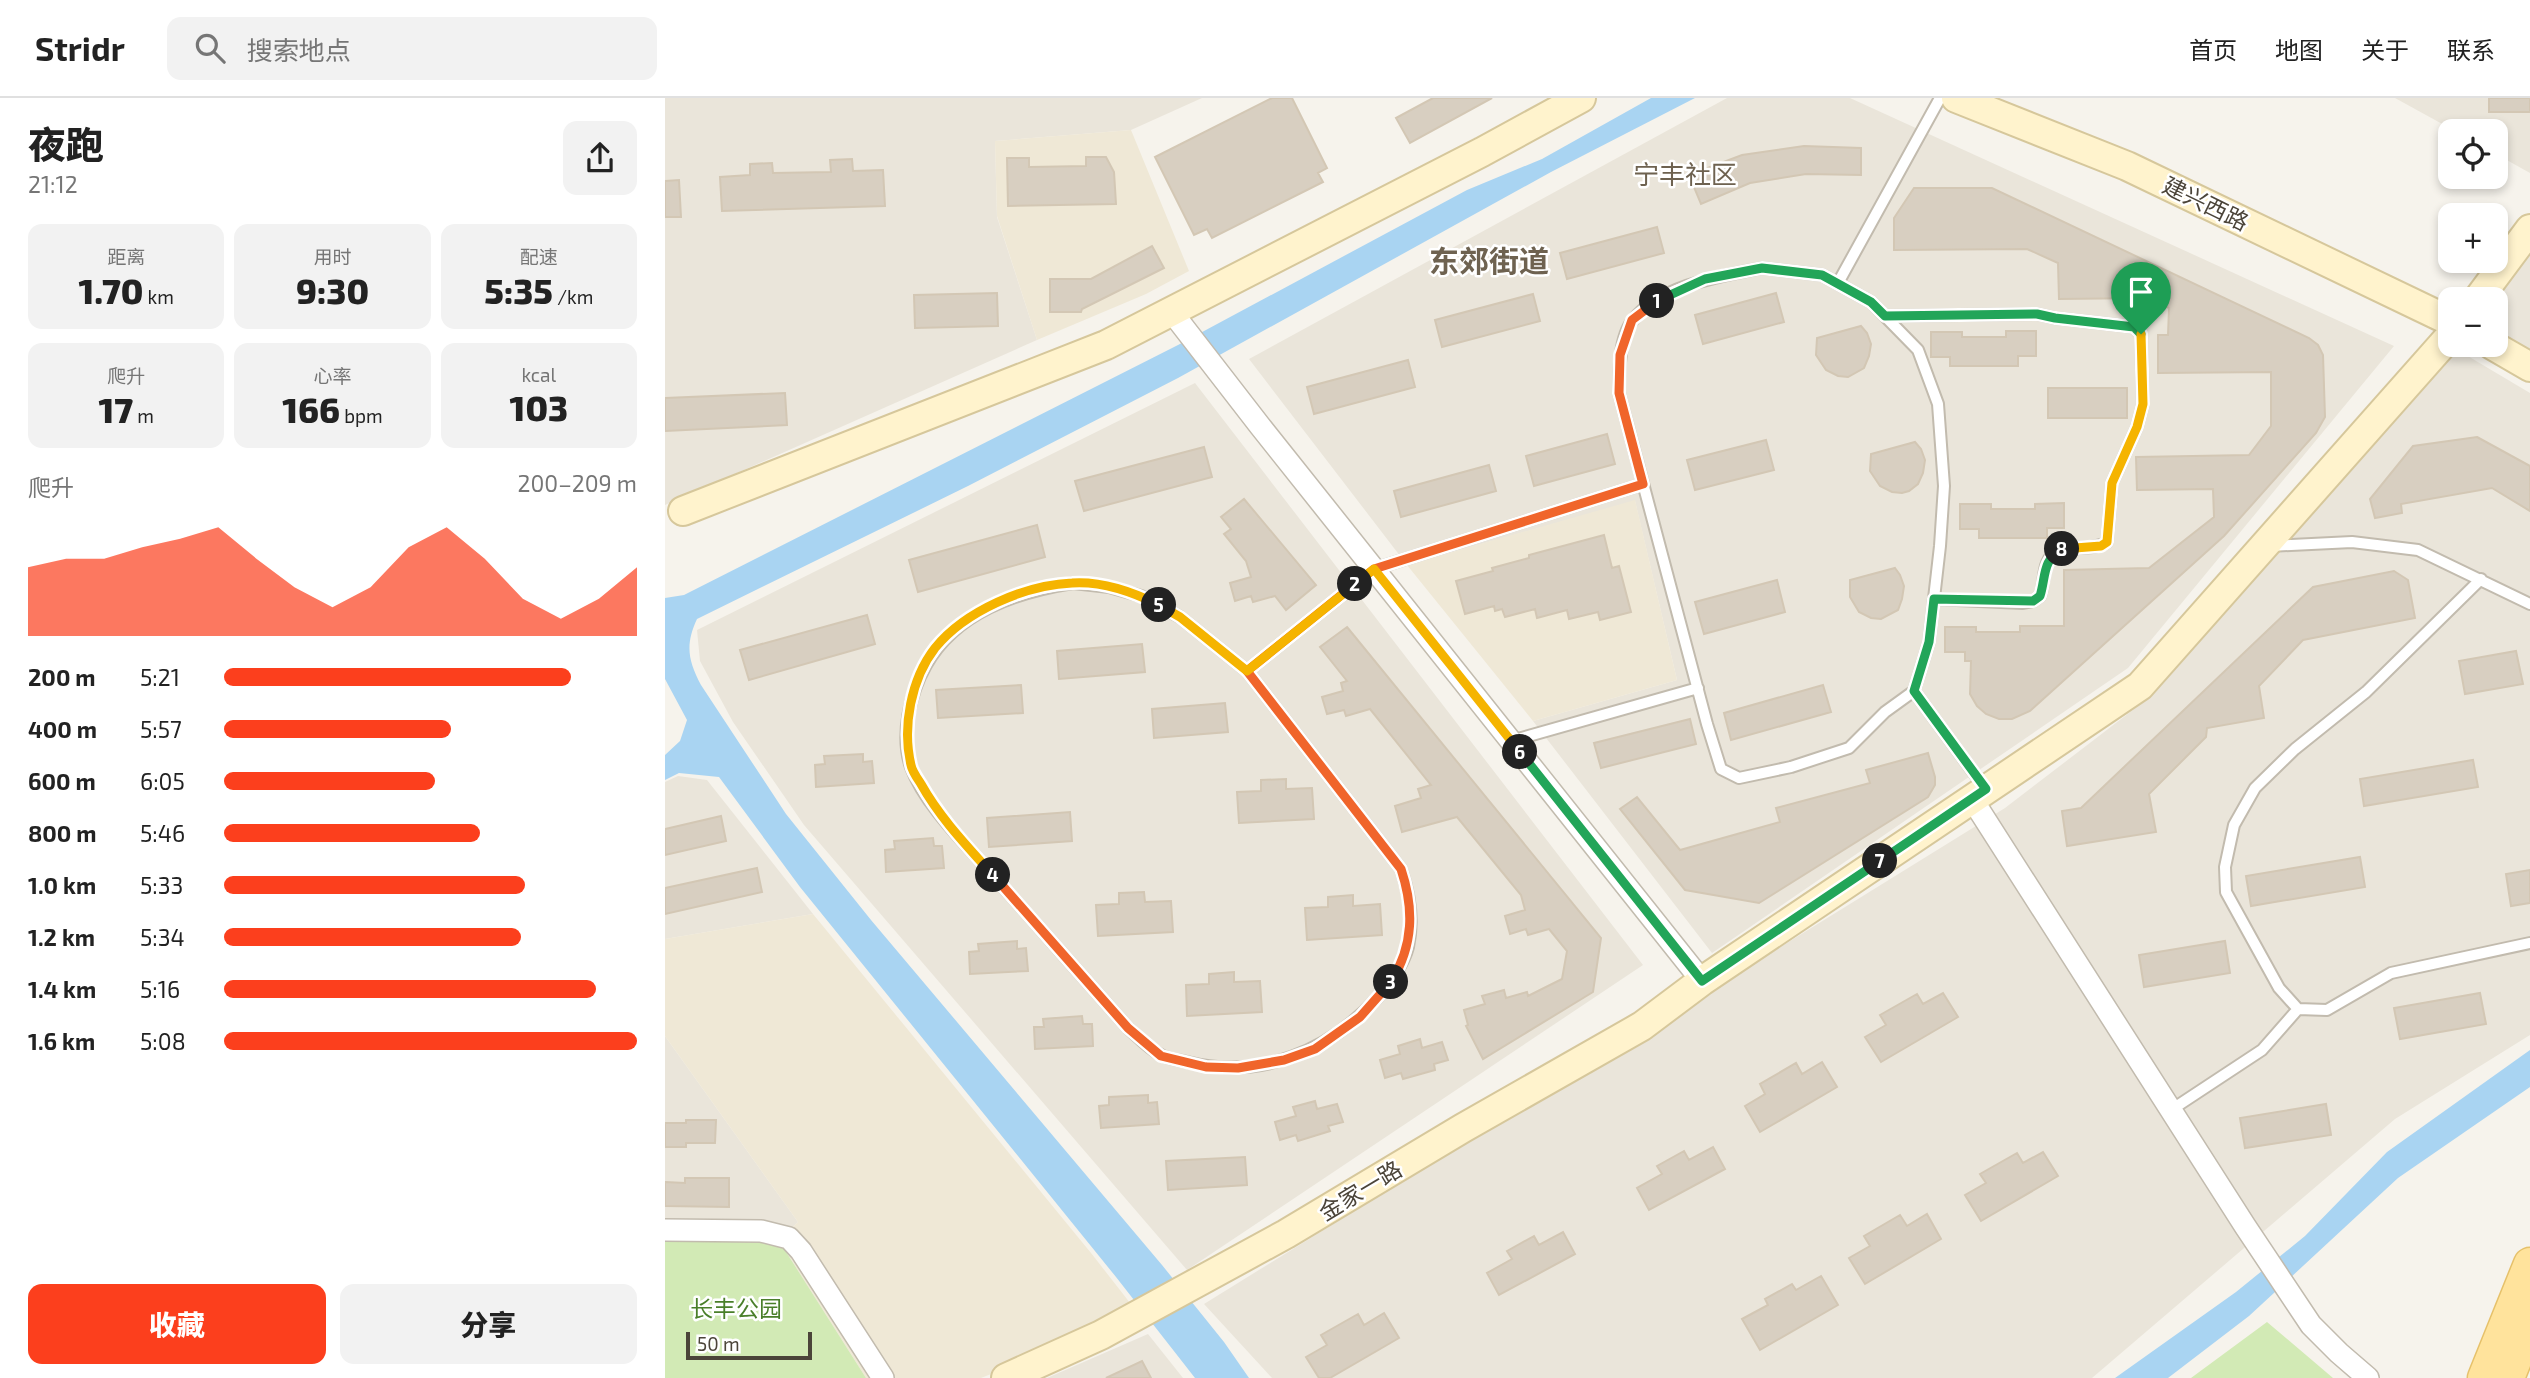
<!DOCTYPE html>
<html lang="zh">
<meta charset="utf-8">
<style>
body{margin:0;font-family:"Exo 2","Noto Sans SC",sans-serif;background:#f2f2f2;color:#222;height:100vh;display:flex;flex-direction:column;font-size:26px;white-space:nowrap}
*{box-sizing:border-box;margin:0}
p{font-size:23px;color:#767676}
.icon{flex:none;width:38px;height:38px;fill:none;stroke:currentColor;stroke-width:2;stroke-linecap:round;stroke-linejoin:round}
.map{position:relative;flex:1;overflow:hidden}
.drawer{display:flex;flex-direction:column;background:#fff;width:665px}
.drawer>*{flex:none}
.buttons{position:absolute;left:1773px;top:21px;display:grid;gap:14px}
.buttons a{display:grid;place-items:center;width:70px;height:70px;border-radius:14px;background:#fff;box-shadow:0 4px 10px #0003;font-size:35px}
.scale{position:absolute;left:21px;bottom:18px;width:126px;box-sizing:border-box;padding-left:7px;border:4px solid #4b4439;border-top:0;font-size:19px;line-height:24px;white-space:nowrap;color:#4b4439;-webkit-text-stroke:5px #fff;paint-order:stroke}
.pin{position:absolute;display:grid;place-items:center;width:60px;height:60px;color:#fff;margin:-72px -30px;border-radius:50% 50% 50% 0;rotate:-45deg;box-shadow:0 0 7px #0007}
.pin .icon{rotate:45deg}
.km{position:absolute;width:35px;height:35px;margin:-18px;border-radius:50%;background:#222;color:#fff;font-size:19px;line-height:35px;text-align:center}
.round{display:grid;place-items:center;flex:none;width:74px;height:74px;border-radius:14px;background:#f2f2f2}
.headline{display:flex;align-items:center;justify-content:space-between;height:119px;padding:0 28px}
h1{font-size:38px;font-weight:800;line-height:52px}
.figures{display:grid;grid-template-columns:repeat(3,1fr);gap:10px;height:119px;padding:7px 28px}
.figures div{display:grid;align-content:center;border-radius:14px;background:#f2f2f2;text-align:center}
.figures b{font-size:35px;font-weight:800}
.figures small{font-size:19px;font-weight:400}
.figures p{font-size:19px}
.chart{height:196px;padding:14px 28px}
.chart p{display:flex;justify-content:space-between}
.chart svg{width:100%;height:126px;margin-top:7px;fill:#fc3f1d;opacity:.7}
.cta{display:flex;gap:14px;margin-top:auto;padding:14px 28px}
.cta a{flex:1;height:80px;border-radius:14px;background:#fc3f1d;color:#fff;font-size:28px;font-weight:800;line-height:80px;text-align:center}
.cta a+a{background:#f2f2f2;color:#222}
ul{padding:0 28px;list-style:none;font-size:23px}
li{display:grid;grid-template-columns:112px 84px 1fr;align-items:center;height:52px}
li i{height:18px;border-radius:9px;background:#fc3f1d}
header{display:flex;align-items:center;gap:42px;box-sizing:border-box;height:98px;padding:0 35px;background:#fff;border-bottom:2px solid #e0e0e0}
header strong{font-size:33px}
nav{display:flex;gap:38px;margin-inline-start:auto;font-size:24px}
.search{width:490px;height:63px;background:#f2f2f2;display:flex;align-items:center;gap:18px;box-sizing:border-box;padding:0 24px;border-radius:14px;color:#767676;font-size:26px}
main{display:flex;flex:1;min-height:0}
.map>svg:first-child{display:block}
.residential{fill:#eae5da}
.education{fill:#efe8d6}
.green{fill:#d2eab5}
.water{fill:#a9d4f2}
.building{fill:#d8cfc1;stroke:#d3c7b4;stroke-width:2}
.lines{fill:none;stroke-linecap:round;stroke-linejoin:round}
.lane-casing{stroke:#c2bbae;stroke-width:14}
.street-casing{stroke:#c2bbae;stroke-width:24}
.secondary-casing{stroke:#d6c79b;stroke-width:32}
.primary-casing{stroke:#e6c16a;stroke-width:35}
.lane{stroke:#fff;stroke-width:10}
.street{stroke:#fff;stroke-width:21}
.secondary{stroke:#fff3cd;stroke-width:28}
.primary{stroke:#ffe39c;stroke-width:32}
.split-1-casing{stroke:#fff;stroke-width:14}
.split-2-casing{stroke:#fff;stroke-width:14}
.split-3-casing{stroke:#fff;stroke-width:14}
.split-4-casing{stroke:#fff;stroke-width:14}
.split-5-casing{stroke:#fff;stroke-width:14}
.split-6-casing{stroke:#fff;stroke-width:14}
.split-7-casing{stroke:#fff;stroke-width:14}
.split-8-casing{stroke:#fff;stroke-width:14}
.split-9-casing{stroke:#fff;stroke-width:14}
.split-1{stroke:#22a559;stroke-width:9}
.split-2{stroke:#f0652b;stroke-width:9}
.split-3{stroke:#f0652b;stroke-width:9}
.split-4{stroke:#f0652b;stroke-width:9}
.split-5{stroke:#f5b400;stroke-width:9}
.split-6{stroke:#f5b400;stroke-width:9}
.split-7{stroke:#22a559;stroke-width:9}
.split-8{stroke:#22a559;stroke-width:9}
.split-9{stroke:#f5b400;stroke-width:9}
.labels{text-anchor:middle;dominant-baseline:central;stroke-width:5;stroke-linejoin:round;paint-order:stroke}
.street-label{font-size:23px;fill:#4b4439;stroke:#fff}
.park-label{font-size:23px;fill:#4a7f2a;stroke:#fff}
.quarter-label{font-size:26px;fill:#6e6250;stroke:#fff}
.district-label{font-size:30px;font-weight:bold;fill:#6e6250;stroke:#fff}
</style>
<header>
<strong>Stridr</strong>
<div class="search"><svg class="icon" aria-label="search" viewBox="0 0 24 24"><circle cx="10" cy="10" r="6"/><path d="M15 15l6 6"/></svg>搜索地点</div>
<nav><a>首页</a><a>地图</a><a>关于</a><a>联系</a></nav>
</header>
<main>
<section class="drawer">
<div class="headline"><div><h1>夜跑</h1><p>21:12</p></div><a class="round"><svg class="icon" aria-label="share" viewBox="0 0 24 24"><path d="M12 15V3M7 8l5-5 5 5M5 13v7h14v-7"/></svg></a></div>
<div class="figures">
<div><p>距离</p><b>1.70<small> km</small></b></div>
<div><p>用时</p><b>9:30</b></div>
<div><p>配速</p><b>5:35<small> /km</small></b></div>
</div>
<div class="figures">
<div><p>爬升</p><b>17<small> m</small></b></div>
<div><p>心率</p><b>166<small> bpm</small></b></div>
<div><p>kcal</p><b>103</b></div>
</div>
<div class="chart"><p><span>爬升</span>200–209 m</p>
<svg viewBox="0 0 160 44" preserveAspectRatio="none"><path d="M0 44V20L10 17L20 17L30 13L40 10L50 6L60 17L70 27L80 34L90 27L100 13L110 6L120 17L130 31L140 38L150 31L160 20V44z"/></svg>
</div>
<ul>
<li><b>200 m</b>5:21<i style="width:84%"></i></li>
<li><b>400 m</b>5:57<i style="width:55%"></i></li>
<li><b>600 m</b>6:05<i style="width:51%"></i></li>
<li><b>800 m</b>5:46<i style="width:62%"></i></li>
<li><b>1.0 km</b>5:33<i style="width:73%"></i></li>
<li><b>1.2 km</b>5:34<i style="width:72%"></i></li>
<li><b>1.4 km</b>5:16<i style="width:90%"></i></li>
<li><b>1.6 km</b>5:08<i style="width:100%"></i></li>
</ul>
<div class="cta"><a>收藏</a><a>分享</a></div>
</section>
<div class="map">
<svg width="1865" height="1280" viewBox="0 0 1865 1280">
<rect width="100%" height="100%" fill="#f6f3ec"/>
<path class="residential" d="M0,0H537L466,32L330,43L332,119L372,242L0,407Z
M1062,0H1185L1729,248L1463,570L1047,855L868,623L1012,582L970,403L742,467L584,261Z
M1730,0H1865V75L1831,56L1830,33H1790Z
M1865,152V256L1831,236L1830,201H1828Z
M1791,251L1865,295V937L1730,1021L1427,1280H607L539,1206L1340,710L1477,605Z
M530,285L978,867L522,1172L139,727L68,624L35,563L32,532Z
M13,678L42,682L148,816L0,841V684Z
M0,938L133,1124L118,1138L0,1139Z
M483,1236L518,1280H382Z"/>
<path class="education" d="M466,32L524,173L481,196L372,242L332,118L330,43Z
M970,402L1012,582L868,623L742,467Z
M148,816L426,1155L469,1210L351,1266L316,1280H201L111,1138H118L133,1124L0,938V841Z"/>
<path class="green" d="M111,1138L201,1280H0V1139Z
M1602,1224L1668,1280H1526Z"/>
<path class="water" d="M986,0H1030L886,74L513,280L303,388L32,521C20,547 23,562 36,587L121,716L206,822L497,1167L559,1244L584,1280H530L451,1179L135,789L54,679L14,675L0,682V657L15,643L22,622L0,581V500L19,497L513,247L802,92L877,61Z
M1865,952V989L1733,1080L1584,1218L1503,1280H1450L1571,1194L1640,1138L1722,1054Z"/>
<path class="building" d="M607,0H627L662,70L653,75L658,84L547,140L542,131L529,137L490,59Z
M768,0H827L745,45L731,20Z
M1824,0H1865V14H1824Z
M1139,48L1196,50V77L1141,76L1085,85L1036,106L1024,77L1077,57Z
M421,59H441L449,74L451,106L343,108L342,60H364V69L421,68Z
M187,61L188,73L218,72L220,108L57,113L55,79L85,77V66L107,65L108,75L166,74L165,62Z
M14,82L16,119H0V83Z
M1249,90H1327L1644,240L1653,247L1658,257L1660,319L1651,335L1559,438L1365,613L1347,621H1334L1321,616L1312,608L1305,596L1306,563H1300V554H1280V529H1311V534H1355V528H1399V472L1484,470L1549,419L1548,391L1472,392L1471,359L1584,357L1606,328V274L1493,275V237H1503L1504,210L1482,200L1394,201L1393,165L1362,151L1229,152V120Z
M992,129L999,155L902,181L895,155Z
M487,148L499,170L417,211L416,214H385V181H426Z
M332,195L333,228L250,230L249,197Z
M1111,195L1119,224L1038,246L1030,217Z
M868,196L875,223L777,249L770,222Z
M1196,228L1202,235L1206,246L1204,258L1199,270L1183,279L1173,278L1161,272L1151,257L1152,240Z
M1341,233H1371V258H1353V268H1285V259H1266V234H1297V239H1341Z
M743,262L750,289L649,316L642,289Z
M1383,290H1462V320H1383Z
M120,295L122,327L0,333V300Z
M942,336L950,366L869,388L861,358Z
M1812,339L1865,368V413L1827,390L1736,406L1737,415L1710,420L1705,401L1748,348Z
M1101,342L1109,372L1030,392L1022,362Z
M1250,344L1256,351L1260,362L1258,375L1253,386L1244,393L1237,395L1227,394L1215,388L1205,373L1206,356Z
M539,349L547,379L419,413L410,383Z
M824,367L831,393L736,419L729,393Z
M579,401L651,487L621,512L610,498L588,504L586,498L570,503L565,485L586,479L581,463L559,436L566,431L556,419Z
M1399,405V430H1382V440H1314V431H1295V406H1326V411H1370V406Z
M372,427L380,459L253,494L244,462Z
M939,437L947,470L954,468L966,514L935,522L933,514L904,521L902,512L872,520L870,511L840,519L837,511L830,513L829,508L800,516L791,483L828,473L827,470L864,460V457Z
M1230,470L1235,477L1239,488L1237,501L1233,512L1216,521L1206,520L1194,514L1185,499V482Z
M1729,473L1743,482L1750,520L1638,542L1594,588L1599,620L1542,630L1541,639L1484,696L1491,734L1402,748L1397,713L1416,710L1648,489Z
M1112,482L1120,514L1039,536L1030,504Z
M202,517L210,546L84,582L75,552Z
M682,529L936,840L928,894L818,961L801,928L803,927L799,912L820,906L817,898L839,892L841,900L862,894L863,898L897,881L902,853L884,831L863,837L861,831L845,836L840,818L860,812L856,797L792,719L737,734L730,708L756,700L753,691L766,687L705,611L681,618L679,612L662,616L657,599L678,593L676,585L682,583L655,549Z
M477,546L480,574L394,581L392,553Z
M1851,553L1858,586L1800,596L1794,563Z
M356,587L358,615L273,620L271,592Z
M1158,587L1166,614L1066,642L1059,615Z
M560,605L563,634L489,640L487,611Z
M1025,621L1031,646L936,670L929,645Z
M1263,655L1270,679V687L1263,699L1094,805L1020,792L955,711L972,699L1015,752L1115,724L1111,710L1205,685L1201,672Z
M198,656V664L207,663L209,685L151,689L150,667L160,666L159,658Z
M1808,662L1813,689L1699,708L1695,681Z
M621,681V691L647,690L649,721L574,725L572,694L596,693V682Z
M405,714L407,743L324,749L322,720Z
M56,718L61,743L0,757V731Z
M268,740L269,748H277L279,770L221,774L220,752L230,751L229,743Z
M1695,759L1700,789L1586,808L1581,778Z
M92,770L97,794L0,816V790Z
M1865,772V805L1846,808L1841,776Z
M479,794L480,804L506,803L508,834L433,838L431,807L454,806V795Z
M688,797V808L715,806L717,837L642,842L640,810L663,809V799Z
M352,843V851L361,850L363,873L305,876L304,854L314,853L313,846Z
M1560,843L1565,875L1479,889L1474,857Z
M569,874V884L595,883L597,914L522,918L521,887L544,886V876Z
M1278,895L1293,919L1216,964L1200,939L1221,927L1215,917L1252,896L1258,906Z
M1815,895L1821,926L1735,941L1729,910Z
M417,918L418,926H427L428,948L370,951L369,929H379L378,921Z
M755,941L757,950L777,944L783,962L769,966L770,972L738,981L736,975L720,980L715,962L735,956L733,948Z
M1157,964L1172,989L1095,1034L1080,1008L1100,996L1095,986L1131,965L1137,976Z
M483,997V1005L492,1004L494,1026L436,1030L434,1008L444,1007V999Z
M650,1003L652,1011L672,1006L678,1024L663,1028L665,1033L633,1043L631,1037L615,1042L610,1024L631,1018L628,1009Z
M1661,1006L1666,1037L1580,1050L1575,1020Z
M21,1022H51L50,1045H21V1049H0V1025H21Z
M1048,1049L1060,1071L984,1112L972,1090L997,1076L992,1068L1019,1053L1024,1062Z
M1378,1054L1393,1078L1316,1123L1300,1097L1321,1085L1315,1076L1352,1055L1358,1065Z
M580,1059L582,1087L503,1092L501,1063Z
M20,1080H64V1109L0,1108V1084L20,1085Z
M1262,1116L1276,1141L1200,1186L1184,1160L1205,1148L1199,1138L1235,1117L1242,1128Z
M898,1134L910,1156L834,1197L822,1175L847,1161L842,1153L869,1138L874,1147Z
M1156,1178L1173,1207L1095,1252L1077,1221L1103,1207L1100,1201L1127,1186L1131,1192Z
M719,1215L734,1240L665,1280H654L641,1259L662,1247L656,1237L693,1216L699,1227Z
M477,1263L486,1280H441Z"/>
<g class="lines">
<defs>
<path id="lane" d="M1097,170L1157,177L1206,204L1253,252L1273,306L1279,388L1275,448L1264,544L1249,593L1220,614L1184,650L1126,669L1074,680L1056,671L1042,626L954,295C954,274 954,239 968,222C996,187 1056,178 1097,170Z
M1173,185L1275,0
M1220,218L1372,216L1390,220L1469,229L1476,236L1478,306L1472,329L1447,385L1442,444C1425,456 1392,441 1382,465C1378,475 1379,487 1375,498L1368,503L1358,505L1269,501
M1604,448L1687,444L1753,452L1865,506
M1816,481L1701,594L1630,651L1590,690L1569,727L1560,769L1561,794L1614,890L1633,911L1662,912L1726,875L1865,845
M408,485L444,489L476,498L515,519L582,573L736,771C745,797 749,822 743,849C738,868 725,885 713,899C664,954 595,982 522,964C514,962 503,961 496,957C484,951 473,939 463,930C417,878 372,827 326,775C300,745 260,707 246,669C235,638 245,595 261,567C291,514 351,494 408,485Z
M582,573L709,471L978,386
M1249,593L1320,690
M846,643L1033,590
M1506,1012L1597,952L1633,911"/>
<path id="street" d="M506,213L595,328L1037,883
M1307,701L1580,1128L1646,1227L1674,1255L1703,1280
M0,1132L96,1133L124,1140L136,1153L218,1280"/>
<path id="secondary" d="M1291,0L1462,68L1785,223
M1813,201L1865,131
M1827,247L1865,269
M18,413L441,247L817,54L916,0
M341,1280L436,1237L621,1136L798,1030L977,928L1037,883L1475,588L1785,238"/>
<path id="primary" d="M1819,1280L1865,1166
M1843,1280L1865,1225"/>
</defs>
<use href="#lane" class="lane-casing"/>
<use href="#street" class="street-casing"/>
<use href="#secondary" class="secondary-casing"/>
<use href="#primary" class="primary-casing"/>
<use href="#lane" class="lane"/>
<use href="#street" class="street"/>
<use href="#secondary" class="secondary"/>
<use href="#primary" class="primary"/>
</g>
<g class="lines">
<defs>
<path id="split-1" d="M992,203L1040,181L1097,170L1157,177L1206,204L1220,218L1372,216L1390,220L1469,229L1476,236"/>
<path id="split-2" d="M690,486L709,471L978,386L954,295L955,257L967,222L992,203"/>
<path id="split-3" d="M690,486L582,573L736,771C749,810 749,847 726,884"/>
<path id="split-4" d="M328,777L463,930L496,958L541,969L573,970L619,962L650,951L695,919L726,884"/>
<path id="split-5" d="M328,777C302,748 275,720 256,686C252,680 247,673 246,667C237,629 246,581 270,550C300,513 360,487 407,485C436,483 468,494 494,507"/>
<path id="split-6" d="M494,507L515,519L582,573L709,471L855,654"/>
<path id="split-7" d="M855,654L1037,883L1215,763"/>
<path id="split-8" d="M1215,763L1321,691L1249,593L1264,544L1269,501L1368,503L1375,498C1381,479 1377,462 1397,451"/>
<path id="split-9" d="M1397,451L1436,448L1442,444L1447,385L1472,329L1478,306L1476,236"/>
</defs>
<use href="#split-1" class="split-1-casing"/>
<use href="#split-2" class="split-2-casing"/>
<use href="#split-3" class="split-3-casing"/>
<use href="#split-4" class="split-4-casing"/>
<use href="#split-5" class="split-5-casing"/>
<use href="#split-6" class="split-6-casing"/>
<use href="#split-7" class="split-7-casing"/>
<use href="#split-8" class="split-8-casing"/>
<use href="#split-9" class="split-9-casing"/>
<use href="#split-1" class="split-1"/>
<use href="#split-2" class="split-2"/>
<use href="#split-3" class="split-3"/>
<use href="#split-4" class="split-4"/>
<use href="#split-5" class="split-5"/>
<use href="#split-6" class="split-6"/>
<use href="#split-7" class="split-7"/>
<use href="#split-8" class="split-8"/>
<use href="#split-9" class="split-9"/>
</g>
<g class="labels">
<g class="street-label">
<text transform="translate(1541 105) rotate(26)">建兴西路</text>
<text transform="translate(695 1092) rotate(-31)">金家一路</text>
</g>
<g class="park-label">
<text x="71" y="1210">长丰公园</text>
</g>
<g class="quarter-label">
<text x="1020" y="75">宁丰社区</text>
</g>
<g class="district-label">
<text x="824" y="162">东郊街道</text>
</g>
</g>
</svg>
<div class="buttons">
<a><svg class="icon" aria-label="locate" viewBox="0 0 24 24"><circle cx="12" cy="12" r="6"/><path d="M12 2v4M12 18v4M2 12h4M18 12h4"/></svg></a>
<a>+</a>
<a>−</a>
</div>
<div class="scale">50 m</div>
<div class="pin" style="left:1476px;top:236px;background:#1e9e55"><svg class="icon" aria-label="arrive" viewBox="0 0 24 24"><path d="M6 21V4h12l-3 4 3 4H6"/></svg></div>
<b class="km" style="left:992px;top:203px">1</b>
<b class="km" style="left:690px;top:486px">2</b>
<b class="km" style="left:726px;top:884px">3</b>
<b class="km" style="left:328px;top:777px">4</b>
<b class="km" style="left:494px;top:507px">5</b>
<b class="km" style="left:855px;top:654px">6</b>
<b class="km" style="left:1215px;top:763px">7</b>
<b class="km" style="left:1397px;top:451px">8</b>
</div>
</main>
